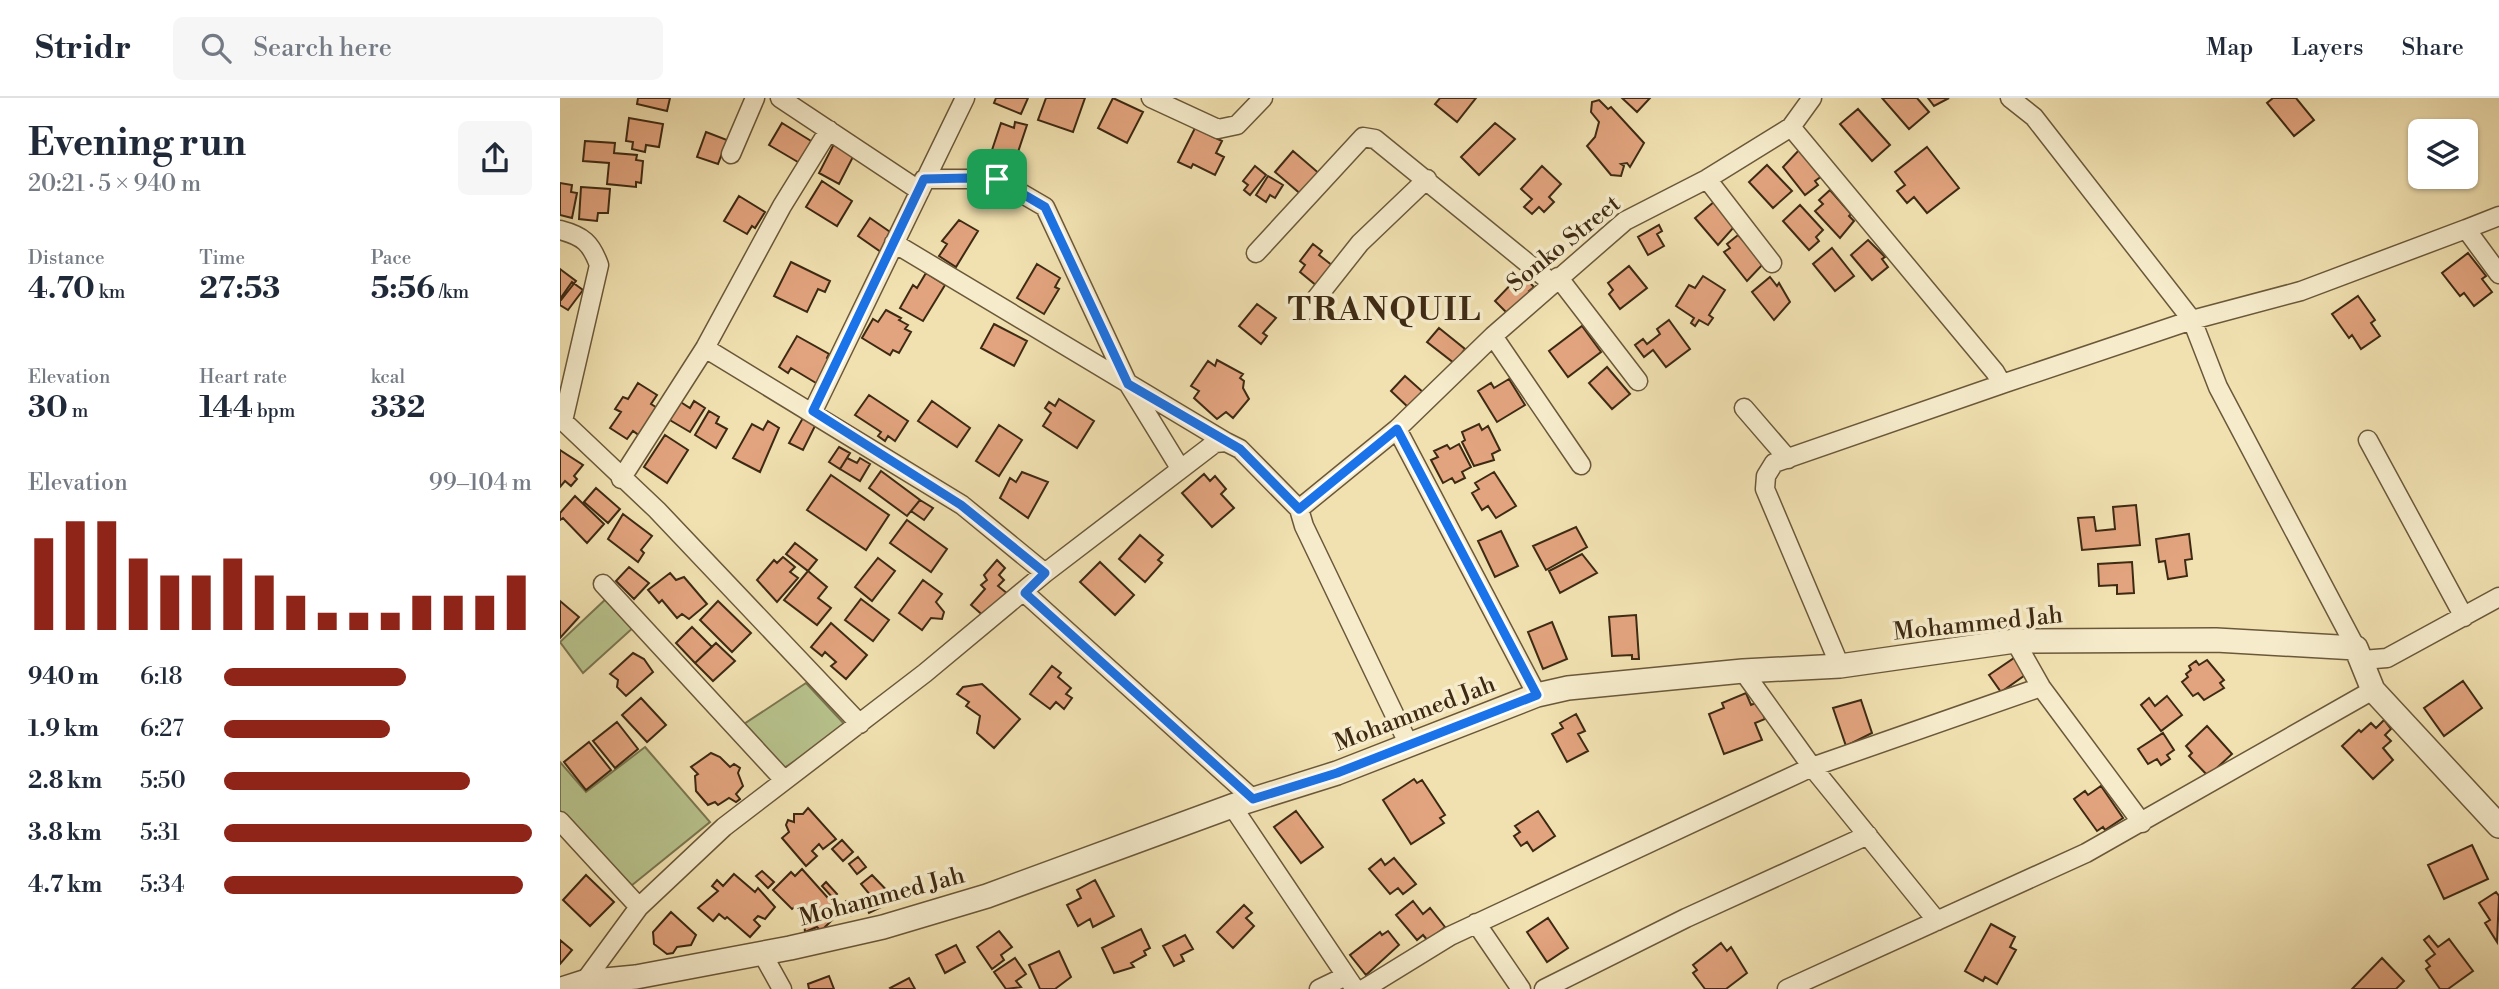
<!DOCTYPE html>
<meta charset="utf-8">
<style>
body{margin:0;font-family:"Libre Bodoni",serif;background:#f6f6f7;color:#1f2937;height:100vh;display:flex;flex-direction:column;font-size:26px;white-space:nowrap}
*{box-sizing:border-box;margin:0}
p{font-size:23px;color:#747a83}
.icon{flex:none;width:38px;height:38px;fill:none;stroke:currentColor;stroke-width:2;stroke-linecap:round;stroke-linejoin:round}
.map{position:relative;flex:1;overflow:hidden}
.panel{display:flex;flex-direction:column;background:#fff;width:560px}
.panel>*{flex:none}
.tools{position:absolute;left:1848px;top:21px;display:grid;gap:14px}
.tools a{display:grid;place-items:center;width:70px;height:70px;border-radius:10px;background:#fff;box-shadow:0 2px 5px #0004;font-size:35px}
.pin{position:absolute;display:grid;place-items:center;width:60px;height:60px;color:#fff;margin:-30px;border-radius:14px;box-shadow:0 4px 10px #0006}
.round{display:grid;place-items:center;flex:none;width:74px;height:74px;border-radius:10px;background:#f6f6f7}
.overview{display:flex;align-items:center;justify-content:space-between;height:119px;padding:0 28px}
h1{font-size:38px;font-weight:800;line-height:52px}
.figures{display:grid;grid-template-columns:repeat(3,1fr);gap:10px;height:119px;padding:7px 28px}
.figures div{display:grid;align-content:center}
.figures b{font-size:30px;font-weight:800}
.figures small{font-size:19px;font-weight:400}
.figures p{font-size:19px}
.chart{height:196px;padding:14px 28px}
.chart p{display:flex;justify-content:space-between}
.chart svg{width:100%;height:126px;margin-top:7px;stroke:#8f2418;stroke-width:6}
ul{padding:0 28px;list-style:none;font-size:23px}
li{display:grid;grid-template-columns:112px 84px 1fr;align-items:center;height:52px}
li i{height:18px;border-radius:9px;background:#8f2418}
header{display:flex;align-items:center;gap:42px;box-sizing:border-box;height:98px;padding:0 35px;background:#fff;border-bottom:2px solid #e0e1e3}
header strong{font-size:33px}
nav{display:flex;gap:38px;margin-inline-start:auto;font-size:24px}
.search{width:490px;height:63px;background:#f6f6f7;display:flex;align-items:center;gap:18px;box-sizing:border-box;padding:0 24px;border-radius:10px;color:#747a83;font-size:26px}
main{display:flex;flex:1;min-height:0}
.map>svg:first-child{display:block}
.green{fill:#b8c38d;stroke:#7b7650;stroke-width:2}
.building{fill:#e2a47e;stroke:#3e2a13;stroke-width:2}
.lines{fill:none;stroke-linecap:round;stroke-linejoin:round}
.minor-casing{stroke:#6b583a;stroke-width:21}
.tertiary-casing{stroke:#6b583a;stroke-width:26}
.minor{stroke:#f6eccc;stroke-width:18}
.tertiary{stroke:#f6eccc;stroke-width:23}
.route-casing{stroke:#fff;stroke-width:14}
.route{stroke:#1a73e8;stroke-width:9}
.labels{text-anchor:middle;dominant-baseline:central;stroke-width:7;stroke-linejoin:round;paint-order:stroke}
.street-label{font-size:24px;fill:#3e2a13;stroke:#f6eccc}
.district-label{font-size:32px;font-weight:bold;letter-spacing:2px;fill:#3e2a13;stroke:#f6eccc}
</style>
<header>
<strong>Stridr</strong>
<div class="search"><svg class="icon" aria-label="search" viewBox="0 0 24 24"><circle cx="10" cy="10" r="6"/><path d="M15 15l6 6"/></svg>Search here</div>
<nav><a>Map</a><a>Layers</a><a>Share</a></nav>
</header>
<main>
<section class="panel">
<div class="overview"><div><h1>Evening run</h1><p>20:21 · 5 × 940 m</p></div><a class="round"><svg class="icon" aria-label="share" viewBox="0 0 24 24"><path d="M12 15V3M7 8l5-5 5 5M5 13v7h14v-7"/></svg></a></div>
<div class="figures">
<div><p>Distance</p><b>4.70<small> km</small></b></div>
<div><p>Time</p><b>27:53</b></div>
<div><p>Pace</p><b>5:56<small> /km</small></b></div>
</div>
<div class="figures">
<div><p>Elevation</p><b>30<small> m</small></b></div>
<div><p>Heart rate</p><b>144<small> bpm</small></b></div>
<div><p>kcal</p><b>332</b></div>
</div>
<div class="chart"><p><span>Elevation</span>99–104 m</p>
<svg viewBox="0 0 160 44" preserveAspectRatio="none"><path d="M5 44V12M15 44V6M25 44V6M35 44V19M45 44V25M55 44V25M65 44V19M75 44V25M85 44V32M95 44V38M105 44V38M115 44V38M125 44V32M135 44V32M145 44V32M155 44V25"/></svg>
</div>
<ul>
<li><b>940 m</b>6:18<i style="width:59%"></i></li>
<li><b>1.9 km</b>6:27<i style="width:54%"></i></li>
<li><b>2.8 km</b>5:50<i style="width:80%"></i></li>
<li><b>3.8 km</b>5:31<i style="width:100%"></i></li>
<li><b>4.7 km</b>5:34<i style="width:97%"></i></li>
</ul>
</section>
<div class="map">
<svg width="1939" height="891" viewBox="0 0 1939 891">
<rect width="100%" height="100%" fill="#f1e1b1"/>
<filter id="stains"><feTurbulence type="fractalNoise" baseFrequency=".00286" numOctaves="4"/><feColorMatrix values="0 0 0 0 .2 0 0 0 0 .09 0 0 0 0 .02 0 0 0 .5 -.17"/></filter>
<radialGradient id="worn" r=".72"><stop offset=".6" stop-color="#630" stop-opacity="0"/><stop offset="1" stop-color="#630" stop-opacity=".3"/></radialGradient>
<path class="green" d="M48,499L75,528L23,575L0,544Z
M246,585L288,630L224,670L184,626Z
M85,649L150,724L71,788L0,713V664L26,694Z"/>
<path class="building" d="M78,0H110L107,13L77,6Z
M436,0H468L461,16L434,5Z
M486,0H525L513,34L478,22Z
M553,0L583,14L567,45L538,30Z
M880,0H916L897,24L875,6Z
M1062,0H1090L1077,14Z
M1322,0H1357L1369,14L1349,31Z
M1368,0H1389L1374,8Z
M1713,0H1736L1754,22L1734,38L1707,5Z
M1039,2L1048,11L1051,9L1084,45L1070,69L1067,65L1061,66L1064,68L1061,78L1051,77L1027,48L1035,39L1039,24L1031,14L1032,4Z
M1298,11L1330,47L1312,63L1280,26Z
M69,20L103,26L99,49L86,47L85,54L72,51L73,44L66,43Z
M455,24L467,27L454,66L430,58L441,25L454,30Z
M222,25L256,46L243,67L209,47Z
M935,25L955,41L919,77L901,59Z
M635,30L662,43L656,55L664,59L655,77L633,66L631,70L618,64Z
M146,34L167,42L158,66L137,59Z
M25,43L55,45L54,55L77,57L76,62L83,63L81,85L76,84V89L47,86L49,65L23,63Z
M275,44L295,55L279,86L259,75Z
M1367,49L1399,90L1367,115L1354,99L1347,105L1337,93L1345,87L1335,74Z
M1240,51L1262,78L1255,83L1258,87L1245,97L1223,69Z
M733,53L761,77L743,98L715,74Z
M1207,67L1232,93L1213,110L1189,84Z
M695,68L706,77L690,97L684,92L688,87L683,83Z
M982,68L1001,86L989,99L994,104L984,114L979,109L972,116L964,109L972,101L961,91Z
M708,78L723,87L715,100L710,97L706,104L696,97Z
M262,83L292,103L277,128L246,109Z
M0,85L12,87L11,94L17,95L12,120L0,117Z
M21,89L50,91L48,115H38L37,123L19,121Z
M1270,92L1291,116L1289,118L1294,123L1280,140L1255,113L1263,106L1259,102Z
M179,98L205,114L195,130L192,128L187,136L164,123Z
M1155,103L1174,129L1158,147L1135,120Z
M1240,107L1263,132L1256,139L1259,143L1249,152L1223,123Z
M310,120L333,136L321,154L298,138Z
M399,122L418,133L396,169L379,158L387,146L382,143Z
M1099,127L1102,133L1097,136L1104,148L1088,157L1078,139Z
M1178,137L1204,165L1187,183L1164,154L1170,150L1167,146Z
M1308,142L1325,159L1322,161L1328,169L1312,182L1291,157Z
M753,146L762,153L759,157L773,168L757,188L740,174L745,167L740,163Z
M1272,150L1294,178L1275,193L1253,166Z
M1908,155L1926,178L1922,181L1932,194L1914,208L1904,195L1900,198L1882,175Z
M231,164L270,183L265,194L258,191L247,214L214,198Z
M477,166L500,180L495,189L499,191L484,216L457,200Z
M1069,168L1087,190L1060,211L1049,196L1053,192L1048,185Z
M0,171L16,183L1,202H0Z
M366,175L385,187L363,223L340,210L353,187L357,190Z
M1143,178L1165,192L1149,217L1153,220L1148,227L1139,222L1135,228L1131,225L1134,220L1116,208L1129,187L1135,190Z
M1210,179L1217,188L1219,185L1230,204L1214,222L1192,194Z
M956,181L961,185L966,181L974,189L969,193L974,198L952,220L935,203Z
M12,184L23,192L8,212L0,207V201Z
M1798,198L1815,222L1811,225L1820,238L1801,251L1792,237L1789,240L1772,216Z
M697,206L716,220L703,235L707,238L701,246L679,228Z
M326,212L341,220L339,222L348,227L345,231L351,234L339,255L333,252L330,257L302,240L313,221L318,224Z
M1109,222L1130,251L1106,269L1093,252L1084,259L1075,247L1083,241L1087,246L1100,236L1097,231Z
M434,226L467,243L454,268L421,250Z
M1022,228L1041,254L1008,279L989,253Z
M879,230L905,251L894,265L867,244Z
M237,238L269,256L267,260L275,265L261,288L231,270L228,275L219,269Z
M657,262L683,276L680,280L684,283L683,290L689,301L673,320L666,314L657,321L634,300L639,293L631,288L648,263L655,268Z
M1047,269L1070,296L1052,311L1029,285Z
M845,278L864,295L850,311L831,293Z
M949,281L965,307L937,324L918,293L931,285L934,290Z
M78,285L97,297L91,306L102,313L84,341L73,333L67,341L50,330L61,314L55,311L63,299L68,301Z
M309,297L348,323L335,343L328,338L325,343L318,338L321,334L295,317Z
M499,301L534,323L517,350L483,328L491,315L485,310L489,304L495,308Z
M119,303L130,310L134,303L145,310L130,334L108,321Z
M372,303L410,330L397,349L358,323Z
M149,313L159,319L156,325L167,331L156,350L135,337Z
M244,318L257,324L243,352L229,345Z
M208,323L219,330L200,374L173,360L192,326L203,332Z
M919,326L922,332L928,328L940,352L932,356L934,362L914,368L902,344L905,342L902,334Z
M439,327L462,342L439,378L416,363Z
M105,337L128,352L107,385L84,369Z
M899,346L911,369L902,374L905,380L895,385L892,380L883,385L871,362L878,359L874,353L887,347L890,351Z
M279,349L290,355L280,371L269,364Z
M0,352L23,367L14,378L17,381L11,388L5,383L0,389Z
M287,360L297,365L300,360L310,366L300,383L280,371Z
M321,373L360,402L347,418L309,390Z
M462,374L488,384L468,420L440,400L450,380L456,384Z
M934,374L956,408L936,420L928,408L922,412L912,395L919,391L915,385Z
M644,376L650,383L655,378L666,391L661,396L674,410L652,429L622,395Z
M271,377L329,417L306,452L247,412Z
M36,390L60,411L48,425L24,404Z
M15,398L44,426L27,445L3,420L0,422V415Z
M360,402L373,410L364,422L351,413Z
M1576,407L1580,447L1522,452L1518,420L1534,419L1536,433L1555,431L1553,409Z
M63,416L92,438L81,452L84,455L78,464L48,441Z
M347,422L387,451L371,474L330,445Z
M1016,429L1027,449L986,472L973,448Z
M941,433L958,468L935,479L918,443Z
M1629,436L1632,461L1625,462L1627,478L1608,481L1605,463L1599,464L1596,441Z
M580,437L603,457L598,462L602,465L585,484L559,461Z
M235,445L257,462L248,473L226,456Z
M1022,456L1037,475L1000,495L989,473Z
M223,459L235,469L230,474L238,480L217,504L197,482L214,462L217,465Z
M318,460L335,473L312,503L295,489Z
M437,462L445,470L439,477L444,482L438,488L448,496L426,520L411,507L425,491L421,487L427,482L424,477Z
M540,464L574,497L555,517L520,484Z
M1572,464L1574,495L1557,496V487L1539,488L1538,466Z
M69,469L89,485L74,501L56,483Z
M248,473L267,489L258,500L271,510L257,527L224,502Z
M110,475L116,482L124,479L147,506L129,521L122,516L117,520L102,502L99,505L88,492Z
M363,482L382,496L376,504L384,514L382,521L371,520L362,532L339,515Z
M301,501L329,522L313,543L285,522Z
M0,503L19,519L0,540Z
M158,503L191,535L172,554L140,522Z
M1076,517L1079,561H1072V557L1052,558L1049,519Z
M992,524L1007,561L983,571L968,534Z
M271,525L307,557L286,581L271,568L276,564L265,554L262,558L251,549Z
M132,529L152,549L135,565L116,545Z
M156,545L175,563L153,583L135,565Z
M73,555L84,561L93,574L66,598L57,589L58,582L50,576Z
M1457,558L1468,575L1441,594L1429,577Z
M1647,562L1664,582L1660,585L1664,590L1644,602L1638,595L1633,598L1622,584L1628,579L1626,576L1631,572L1629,568L1636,563L1639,567Z
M492,568L501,575L498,579L511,590L506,596L512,600L504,611L496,604L490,611L470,596Z
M1903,583L1922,610L1884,638L1864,610Z
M422,586L460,621L434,650L417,635L420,618L406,608L409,604L397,596L403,589Z
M1186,595L1191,607L1198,604L1205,621L1195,625L1202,642L1164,656L1149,616L1164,610L1162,605Z
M1607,598L1622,617L1601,633L1581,607L1589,600L1595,608Z
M81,600L106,627L87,644L62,617Z
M1301,602L1312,635L1286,648L1273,610Z
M1016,616L1025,633L1018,636L1028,653L1007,664L992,636L1003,630L1000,625Z
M1824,622L1831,631L1825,637L1831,643L1823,650L1833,662L1813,681L1782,648L1799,632L1801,634L1811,625L1816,630Z
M57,624L78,651L55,670L33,643Z
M1647,628L1672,656L1648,678L1629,658L1632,655L1626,648Z
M1603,635L1614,652L1607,657L1610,661L1601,667L1597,661L1588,666L1578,651Z
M29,644L51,672L26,692L4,664Z
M151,655L160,659L170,669L174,666L180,670L178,675L183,688L176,696L180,701L176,704L169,700L158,707L155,704L148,707L136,693L135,678L138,676L131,669Z
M854,681L857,685L862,682L885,717L880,720L884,725L851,746L823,702Z
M1541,688L1563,720L1545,732L1543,729L1537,733L1514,701L1525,693L1528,697Z
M248,710L276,741L263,751L259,746L252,753L257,758L246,768L222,740L229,734L226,727L228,722L234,724V716H243Z
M736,713L763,749L741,765L714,729Z
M978,713L995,738L973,753L967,744L961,748L954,738L960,734L955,728Z
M282,742L293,754L283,763L272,751Z
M1912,747L1928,781L1884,801L1868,767Z
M298,759L306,769L297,776L289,766Z
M834,760L856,786L843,796L838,790L830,796L809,771L821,761L825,767Z
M242,771L276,809L270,815L275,819L261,833L257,829L245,834L244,823L247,819L236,808L232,811L213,792L231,774L235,778Z
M202,773L214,784L208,790L196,778Z
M174,776L195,794L198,790L215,809L205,821L198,818L194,822L200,828L190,839L167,819L165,821L159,816L153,823L138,810L158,793L152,788L157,782L163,788Z
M26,777L54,804L30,828L3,802Z
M312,777L336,802L309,815L307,810L316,804L301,786Z
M535,782L554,818L533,829L530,821L518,828L507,807L521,800L517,792Z
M266,784L277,796L273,800L262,788Z
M1936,794L1939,798L1937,844L1925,825L1930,822L1919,805Z
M286,803L295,813L291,817L281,807Z
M853,803L863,816L870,810L885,829L868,843L863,837L857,842L836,817Z
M684,807L692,815L686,820L694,828L673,850L657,834Z
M111,814L136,837L131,847L117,849L113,855L107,856L94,846L93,834Z
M988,820L1008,850L987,864L967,834Z
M1431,826L1455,839L1450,849L1456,852L1437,886L1425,879L1423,883L1405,873Z
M581,831L590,850L584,853L586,857L571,865L574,869L554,875L542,850Z
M439,833L452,849L441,857L444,862L432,871L417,849Z
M828,833L839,847L806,877L790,857L820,834L822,837Z
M625,837L633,851L621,857L624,863L614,868L603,848Z
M1869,838L1878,849L1889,841L1913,873L1888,891H1880L1866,871L1870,868L1866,863L1875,856L1864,842Z
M0,842L12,852L0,866Z
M1161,845L1167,853L1171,849L1187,875L1166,891H1145L1133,875L1137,872L1133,867Z
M396,847L405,864L385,875L376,857Z
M499,853L511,879L495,891H480L469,867Z
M455,860L466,876L456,883L461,889L446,891L434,874Z
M1822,860L1844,883L1836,891H1792Z
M269,878L274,891H249L248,886Z
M349,880L355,891H331L330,890Z"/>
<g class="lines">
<defs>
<path id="minor" d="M220,0L360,93
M591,0L658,31L677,27L703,0
M1450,0L1474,19L1632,222L1658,289L1796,550
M1231,29L1435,274L1442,286L1214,365L1206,378L1205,391L1280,568
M171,56L195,0
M364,81H437L485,109L566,282L620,370
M1147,81L1212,165
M1939,118L1906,131L1939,176
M0,132C23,138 31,145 39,167L3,323L97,412L300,626
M334,145L666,344
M696,155L803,39L815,41L992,185
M998,179L1078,283
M747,212L800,145L867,81
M933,238L1021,367
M145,250L402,407L485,475
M1442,286L1632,222L1741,193L1906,131
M1184,310L1228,361
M253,313L405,0
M837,331L977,597
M1808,342L1904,519
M61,381L145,250L222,108L269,32
M739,411L837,331L933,238L1065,123L1147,81L1231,29L1252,0
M43,486L224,682
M465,495L693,701
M1455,543L1481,589L1582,725
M1802,562L1827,560L1939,499
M1183,573L1252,669L1377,823
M672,708L795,891
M0,723L79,809
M916,825L961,891
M202,855L222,891
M24,884L79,809L164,729L365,575L485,475L655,345L666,344L680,351L739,411L744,428L849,647
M759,891L786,878
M804,891L890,838L1252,669L1481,589
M984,891L1126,820L1308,737
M1227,891L1526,755L1813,592"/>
<path id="tertiary" d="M2,891L24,884L76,879L230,850L323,829L427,798L672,708L777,675L977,597L1008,590L1183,573L1280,568L1455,543L1656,542L1796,550L1813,592L1939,728"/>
</defs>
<use href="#minor" class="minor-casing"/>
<use href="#tertiary" class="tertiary-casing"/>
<use href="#minor" class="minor"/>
<use href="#tertiary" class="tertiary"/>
</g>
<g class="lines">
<defs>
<path id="route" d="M408,80L437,81L485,109L568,286L680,351L739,411L837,331L977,597L777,675L693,701L465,495L485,475L401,407L253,313L364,81Z"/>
</defs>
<use href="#route" class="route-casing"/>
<use href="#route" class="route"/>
</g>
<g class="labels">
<g class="street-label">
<text transform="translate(1004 146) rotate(-39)">Sonko Street</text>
<text transform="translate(1418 526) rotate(-6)">Mohammed Jah</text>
<text transform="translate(855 616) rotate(-21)">Mohammed Jah</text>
<text transform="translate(322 799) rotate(-15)">Mohammed Jah</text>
</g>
<g class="district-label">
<text x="825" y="212">TRANQUIL</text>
</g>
</g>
<rect width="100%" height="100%" filter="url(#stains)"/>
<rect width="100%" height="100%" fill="url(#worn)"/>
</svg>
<div class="tools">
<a><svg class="icon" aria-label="layers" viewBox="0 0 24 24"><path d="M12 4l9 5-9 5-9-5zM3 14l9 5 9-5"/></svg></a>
</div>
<div class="pin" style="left:437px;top:81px;background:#1e9e55"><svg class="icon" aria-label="arrive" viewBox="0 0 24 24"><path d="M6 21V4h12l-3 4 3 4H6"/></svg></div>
</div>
</main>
